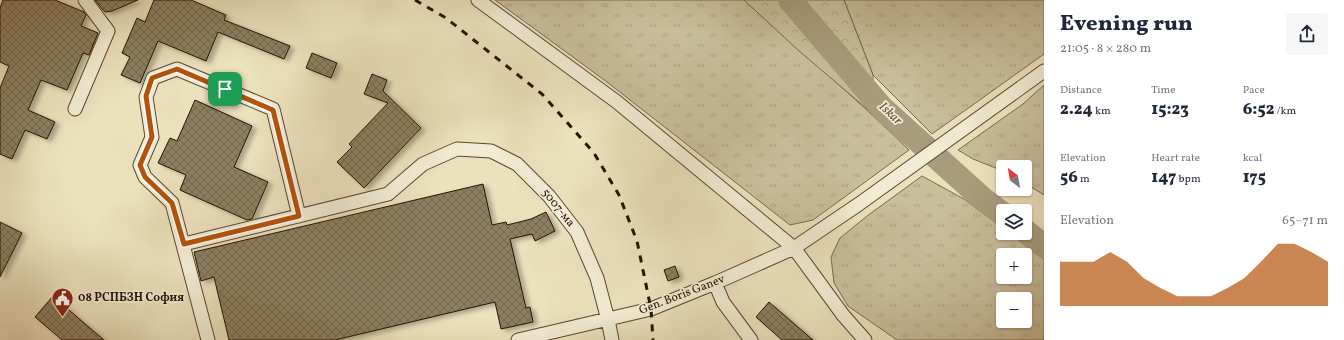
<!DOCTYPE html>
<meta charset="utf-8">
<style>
body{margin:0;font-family:Vollkorn,serif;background:#f6f6f7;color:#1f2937;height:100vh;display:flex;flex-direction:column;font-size:15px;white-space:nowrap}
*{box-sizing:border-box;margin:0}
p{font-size:13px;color:#747a83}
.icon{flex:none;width:22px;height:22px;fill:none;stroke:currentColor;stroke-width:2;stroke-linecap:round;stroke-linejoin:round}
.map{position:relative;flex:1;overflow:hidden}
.sheet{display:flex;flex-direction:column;background:#fff;width:300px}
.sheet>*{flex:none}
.needle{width:26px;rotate:329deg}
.buttons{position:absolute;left:996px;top:160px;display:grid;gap:8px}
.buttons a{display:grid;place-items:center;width:36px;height:36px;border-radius:4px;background:#fff;box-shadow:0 1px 3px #0004;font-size:20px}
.pin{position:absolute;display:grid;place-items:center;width:34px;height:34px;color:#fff;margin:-17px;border-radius:8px;box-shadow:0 2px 6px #0006}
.round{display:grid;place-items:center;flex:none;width:42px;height:42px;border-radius:4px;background:#f6f6f7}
.headline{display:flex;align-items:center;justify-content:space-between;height:68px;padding:0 16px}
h1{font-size:22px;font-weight:800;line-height:30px}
.metrics{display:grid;grid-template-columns:repeat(3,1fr);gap:6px;height:68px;padding:4px 16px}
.metrics div{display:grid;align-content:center}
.metrics b{font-size:17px;font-weight:800}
.metrics small{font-size:11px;font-weight:400}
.metrics p{font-size:11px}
.chart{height:112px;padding:8px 16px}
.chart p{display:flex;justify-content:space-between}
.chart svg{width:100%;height:72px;margin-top:4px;fill:#b45309;opacity:.7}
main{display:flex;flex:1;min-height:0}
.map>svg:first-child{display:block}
.grass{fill:url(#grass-tufts);stroke:#78684e;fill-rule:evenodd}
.forest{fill:url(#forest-crowns);stroke:#78684e}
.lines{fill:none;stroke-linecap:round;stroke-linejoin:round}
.river{stroke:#a99b7d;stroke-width:24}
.building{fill:url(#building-cross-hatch);stroke:#261300;filter:url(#shadow)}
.minor-casing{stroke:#58462f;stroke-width:15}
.minor{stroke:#f3ecd4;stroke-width:13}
.rail{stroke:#261300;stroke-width:3;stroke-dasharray:7 7;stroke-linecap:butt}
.route-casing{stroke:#fff;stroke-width:8}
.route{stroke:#b45309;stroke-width:5}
.labels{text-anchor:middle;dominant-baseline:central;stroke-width:3.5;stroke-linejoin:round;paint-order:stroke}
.street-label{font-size:12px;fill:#261300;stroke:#f3ecd4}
.poi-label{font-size:12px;font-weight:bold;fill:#261300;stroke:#f3ecd4;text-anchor:start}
.water-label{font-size:13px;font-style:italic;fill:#615038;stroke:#f3ecd4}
</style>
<main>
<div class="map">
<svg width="1044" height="340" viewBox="0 0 1044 340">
<defs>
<pattern id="grass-tufts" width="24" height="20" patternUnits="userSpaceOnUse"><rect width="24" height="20" fill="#cabe9d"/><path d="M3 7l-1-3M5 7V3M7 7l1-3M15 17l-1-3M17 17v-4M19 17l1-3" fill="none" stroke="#ada285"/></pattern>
<pattern id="forest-crowns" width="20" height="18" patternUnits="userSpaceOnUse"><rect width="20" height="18" fill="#cabe9d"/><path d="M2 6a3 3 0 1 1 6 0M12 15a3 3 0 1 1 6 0" fill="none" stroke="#ada285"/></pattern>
<pattern id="building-cross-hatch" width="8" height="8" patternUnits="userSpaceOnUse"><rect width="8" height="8" fill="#8d7e62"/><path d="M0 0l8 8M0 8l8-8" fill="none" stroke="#73664e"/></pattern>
<filter id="shadow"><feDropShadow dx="4.5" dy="2.5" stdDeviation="2" flood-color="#0004"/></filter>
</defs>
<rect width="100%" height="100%" fill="#ece1bd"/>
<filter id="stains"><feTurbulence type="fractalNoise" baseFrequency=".005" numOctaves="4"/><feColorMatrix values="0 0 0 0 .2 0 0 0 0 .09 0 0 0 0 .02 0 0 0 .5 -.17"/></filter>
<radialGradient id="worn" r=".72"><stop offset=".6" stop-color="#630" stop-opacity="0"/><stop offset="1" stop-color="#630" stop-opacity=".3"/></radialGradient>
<path class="grass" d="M495,0H744C799,50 856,98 909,150L813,220L790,225L607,82Z
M844,0H1044V54L932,134L873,75Z
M1044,85V195L1025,183V167H1003V171L973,159L958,150L1023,104Z
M922,176L964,199L1003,228V233H1010L1044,259V340H897L848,306L834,283L831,257L840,238L867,216ZM1003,255H1025V277H1003ZM1003,299H1025V321H1003Z"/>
<path class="forest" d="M744,0H844L873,75V114L798,50Z"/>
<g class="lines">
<path class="river" d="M790,0L882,108L984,200L1003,214
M1025,231L1044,246"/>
</g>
<path class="building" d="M3,0H55L84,12L86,15L81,26L98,33L89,55L83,53L67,90L41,80L28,110L55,122L47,139L25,130L12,159L0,154V88L9,66L0,62V8Z
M95,0H138L112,11L105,12L103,10Z
M154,0H191L226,15L224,20L290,46L284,59L218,32L206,61L158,41L140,83L121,75L130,57L122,53L137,18L145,22Z
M312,53L337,63L331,78L306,68Z
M372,74L387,80L383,91L421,128L364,188L337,162L352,147L349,144L388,103L364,94Z
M195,100L252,126L234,167L268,182L252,219L247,220L180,190L186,175L158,163L170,138L177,141Z
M483,184L492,225L506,222L507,225L531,219L546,212L555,231L535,241L532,234L510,239L526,308L530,307L533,322L501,329L495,302L335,340H229L214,277L201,281L194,252Z
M0,222L22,233L0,277Z
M675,266L679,277L668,281L664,270Z
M53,296L77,317L104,340H62L35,317Z
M769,302L813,340H782L756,317Z"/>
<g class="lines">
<defs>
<path id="minor" d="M478,0L617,102L794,248L843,315L865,340
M75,109L108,31L85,0
M184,244L388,194L423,164L457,149L491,151L517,164L549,196L577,232L597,278L608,320L612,340
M715,283L723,302L751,340
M208,340L172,203L145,177L140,165L152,137L146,97L153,78L177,69L273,109L299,216
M518,340L651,309L715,283L794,248L859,204L1044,71"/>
</defs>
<use href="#minor" class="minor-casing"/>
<use href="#minor" class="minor"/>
<path class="rail" d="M415,0L446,18L542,94L594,153L619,195L637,241L651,309L653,340"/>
</g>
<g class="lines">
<defs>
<path id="route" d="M177,69L273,110L299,216L184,244L172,203L145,177L140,165L152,137L146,96L152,78Z"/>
</defs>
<use href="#route" class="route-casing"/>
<use href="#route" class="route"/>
</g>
<defs>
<symbol id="civic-pin" viewBox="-11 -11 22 30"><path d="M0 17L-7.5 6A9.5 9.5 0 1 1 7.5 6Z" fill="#8f2418" stroke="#f3ecd4"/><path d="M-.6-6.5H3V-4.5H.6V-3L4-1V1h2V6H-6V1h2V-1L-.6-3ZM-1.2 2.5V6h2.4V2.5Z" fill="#fff"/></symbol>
</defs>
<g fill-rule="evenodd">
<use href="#civic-pin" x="50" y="286" width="25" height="34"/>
</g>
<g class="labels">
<g class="street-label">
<text transform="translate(558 208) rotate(51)">5007-ма</text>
<text transform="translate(682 295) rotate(-21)">Gen. Boris Ganev</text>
</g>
<g class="poi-label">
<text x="78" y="298">08 РСПБЗН София</text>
</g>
<g class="water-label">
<text transform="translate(890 114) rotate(43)">Iskar</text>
</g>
</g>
<rect width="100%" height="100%" filter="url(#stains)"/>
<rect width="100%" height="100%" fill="url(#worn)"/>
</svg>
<div class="buttons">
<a><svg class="needle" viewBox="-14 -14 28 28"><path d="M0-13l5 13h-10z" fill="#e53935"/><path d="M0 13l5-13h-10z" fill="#747a83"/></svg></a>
<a><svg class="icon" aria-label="layers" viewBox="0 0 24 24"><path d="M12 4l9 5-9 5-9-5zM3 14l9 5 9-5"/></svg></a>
<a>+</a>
<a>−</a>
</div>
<div class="pin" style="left:225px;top:89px;background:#1e9e55"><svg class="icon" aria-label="arrive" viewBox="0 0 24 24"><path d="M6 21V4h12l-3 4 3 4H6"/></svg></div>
</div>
<section class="sheet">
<div class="headline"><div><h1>Evening run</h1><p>21:05 · 8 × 280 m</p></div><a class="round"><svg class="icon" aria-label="share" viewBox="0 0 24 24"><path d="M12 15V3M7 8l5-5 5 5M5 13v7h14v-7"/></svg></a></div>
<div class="metrics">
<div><p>Distance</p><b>2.24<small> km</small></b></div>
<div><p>Time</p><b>15:23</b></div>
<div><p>Pace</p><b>6:52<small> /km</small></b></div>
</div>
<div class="metrics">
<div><p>Elevation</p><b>56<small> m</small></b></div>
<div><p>Heart rate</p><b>147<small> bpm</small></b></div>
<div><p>kcal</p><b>175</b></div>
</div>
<div class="chart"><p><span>Elevation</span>65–71 m</p>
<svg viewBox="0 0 160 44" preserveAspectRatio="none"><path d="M0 44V17L10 17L20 17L30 11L40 17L50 27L60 33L70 38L80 38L90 38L100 33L110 27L120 17L130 6L140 6L150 11L160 17V44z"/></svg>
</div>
</section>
</main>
